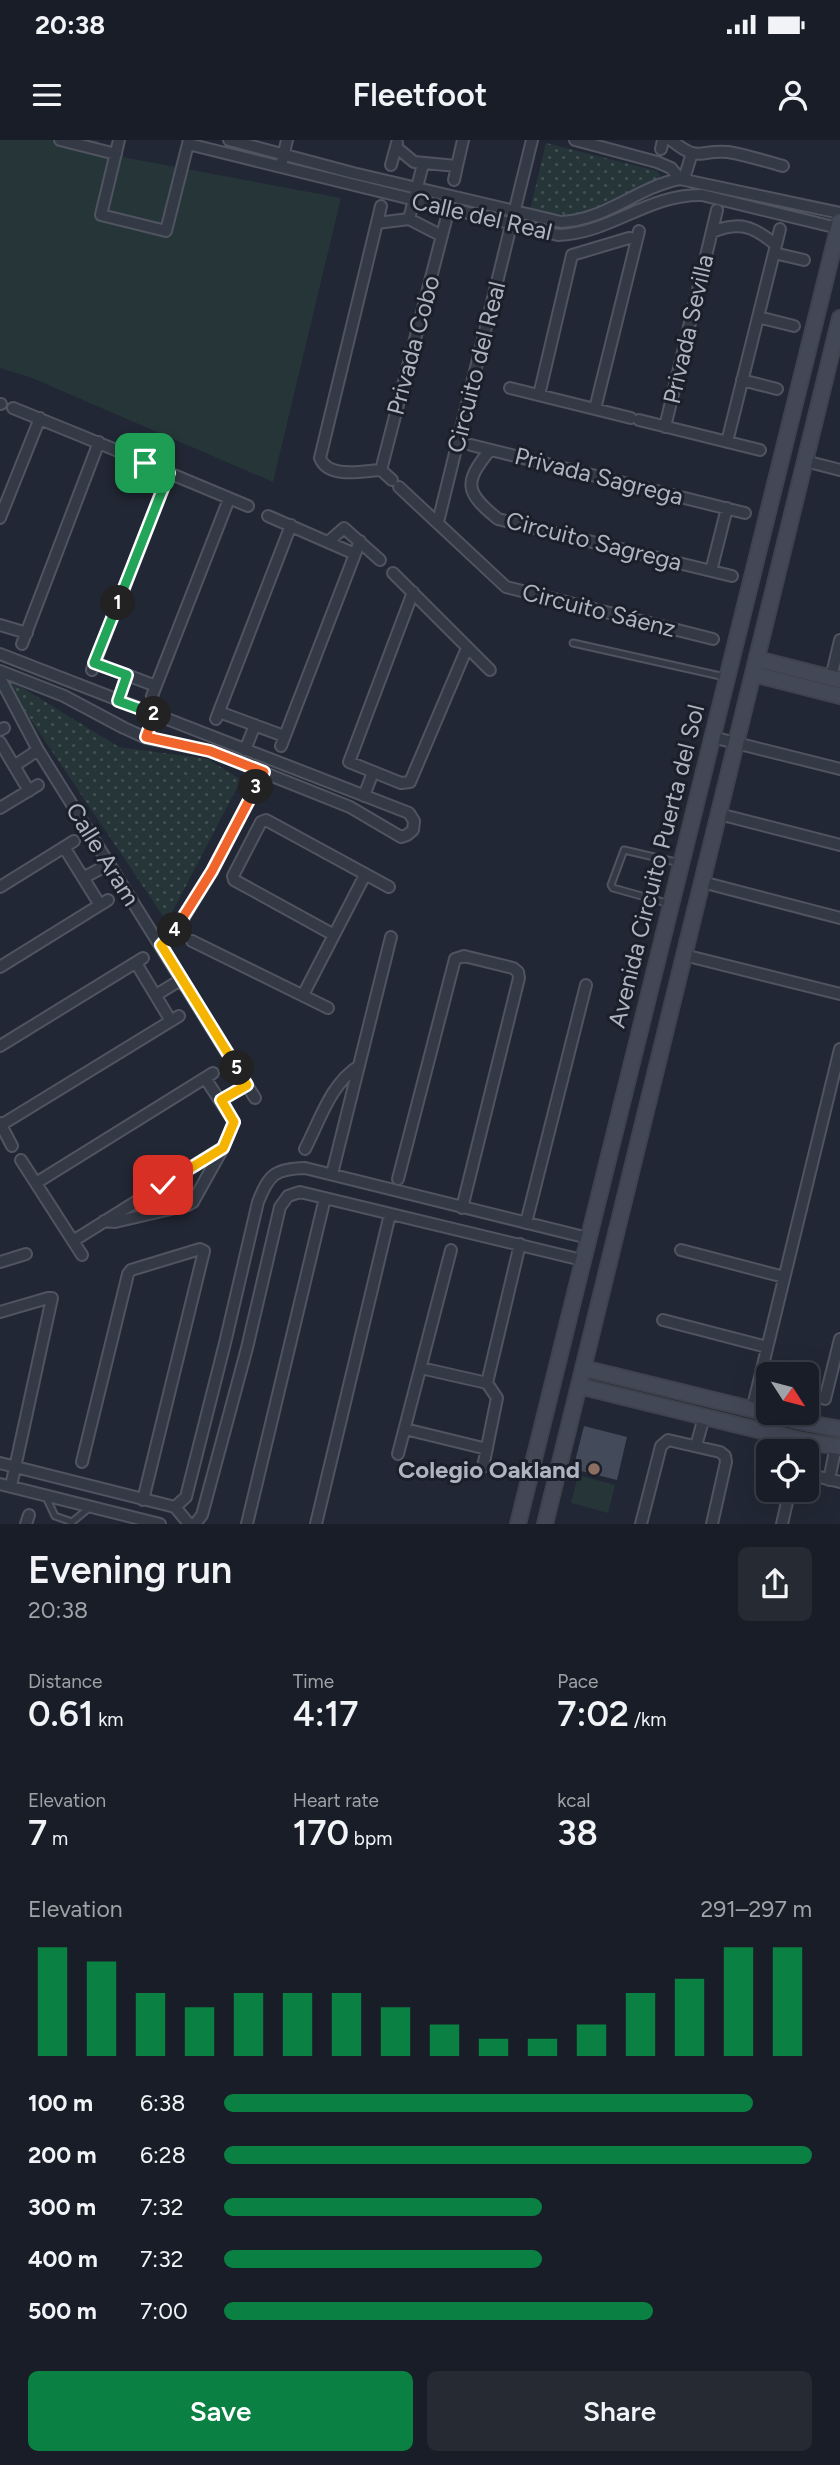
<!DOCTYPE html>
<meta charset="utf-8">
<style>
body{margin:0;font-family:Figtree,sans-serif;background:#262a33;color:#f1f3f6;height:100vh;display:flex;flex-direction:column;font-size:26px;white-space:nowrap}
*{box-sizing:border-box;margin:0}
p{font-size:23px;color:#9fa2a7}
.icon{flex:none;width:38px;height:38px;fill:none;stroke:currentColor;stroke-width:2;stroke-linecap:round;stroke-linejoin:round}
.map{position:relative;height:1384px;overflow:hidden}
.panel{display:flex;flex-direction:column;background:#191d27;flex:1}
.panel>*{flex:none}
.needle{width:46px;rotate:126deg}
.controls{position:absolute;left:756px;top:1222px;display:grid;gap:14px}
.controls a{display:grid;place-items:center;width:63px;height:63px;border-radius:10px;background:#191d27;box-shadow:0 7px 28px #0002,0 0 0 2px #373b44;font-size:35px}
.pin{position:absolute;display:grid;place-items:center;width:60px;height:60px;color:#fff;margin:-30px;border-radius:14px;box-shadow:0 4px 10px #0006}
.km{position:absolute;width:35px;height:35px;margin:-18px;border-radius:50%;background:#222;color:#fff;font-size:19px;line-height:35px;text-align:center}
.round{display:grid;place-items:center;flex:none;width:74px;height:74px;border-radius:10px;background:#262a33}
.head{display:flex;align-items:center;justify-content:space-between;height:119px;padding:0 28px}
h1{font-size:38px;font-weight:600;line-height:52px}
.metrics{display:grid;grid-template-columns:repeat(3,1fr);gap:10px;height:119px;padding:7px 28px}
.metrics div{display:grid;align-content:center}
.metrics b{font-size:35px;font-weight:600}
.metrics small{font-size:19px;font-weight:400}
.metrics p{font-size:19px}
.chart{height:196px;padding:14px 28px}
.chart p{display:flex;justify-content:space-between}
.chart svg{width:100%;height:126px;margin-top:7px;stroke:#0b8043;stroke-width:6}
.action{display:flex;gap:14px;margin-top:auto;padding:14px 28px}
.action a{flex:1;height:80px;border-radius:10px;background:#0b8043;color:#fff;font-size:28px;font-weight:600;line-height:80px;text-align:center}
.action a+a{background:#262a33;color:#f1f3f6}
ul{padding:0 28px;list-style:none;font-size:23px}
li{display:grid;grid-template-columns:112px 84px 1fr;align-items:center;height:52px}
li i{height:18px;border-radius:9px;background:#0b8043}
.status{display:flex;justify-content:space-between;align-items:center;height:49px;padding:0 35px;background:#191d27;direction:ltr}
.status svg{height:19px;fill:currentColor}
header{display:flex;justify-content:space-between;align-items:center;height:91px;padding:0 28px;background:#191d27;font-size:32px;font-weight:600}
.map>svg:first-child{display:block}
.green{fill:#263538}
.park{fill:url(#park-dots)}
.building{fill:#434a59}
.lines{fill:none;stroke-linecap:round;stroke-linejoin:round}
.lane-casing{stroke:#4f5460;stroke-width:9}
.street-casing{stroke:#4f5460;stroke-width:14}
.secondary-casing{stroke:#3e434e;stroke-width:18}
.lane{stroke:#343a45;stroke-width:5}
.street{stroke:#343a45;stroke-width:10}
.secondary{stroke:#434857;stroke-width:14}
.split-1-casing{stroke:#fff;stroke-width:14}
.split-2-casing{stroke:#fff;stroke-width:14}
.split-3-casing{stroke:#fff;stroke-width:14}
.split-4-casing{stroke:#fff;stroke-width:14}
.split-5-casing{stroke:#fff;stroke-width:14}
.split-6-casing{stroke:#fff;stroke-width:14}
.split-1{stroke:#22a559;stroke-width:9}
.split-2{stroke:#22a559;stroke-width:9}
.split-3{stroke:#f0652b;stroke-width:9}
.split-4{stroke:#f0652b;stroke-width:9}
.split-5{stroke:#f5b400;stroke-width:9}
.split-6{stroke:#f5b400;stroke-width:9}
.education-dot{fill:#8d6e63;stroke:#1a1f29;stroke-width:2.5}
.labels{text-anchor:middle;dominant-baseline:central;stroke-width:6;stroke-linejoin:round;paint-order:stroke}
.street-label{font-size:24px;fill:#afb4c2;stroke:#1a1f29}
.poi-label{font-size:24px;font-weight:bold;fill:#afb4c2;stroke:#1a1f29;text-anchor:end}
</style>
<div class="status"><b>20:38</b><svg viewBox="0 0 49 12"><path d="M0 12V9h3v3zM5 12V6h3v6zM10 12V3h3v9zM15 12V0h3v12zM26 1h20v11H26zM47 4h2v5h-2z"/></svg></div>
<header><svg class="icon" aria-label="menu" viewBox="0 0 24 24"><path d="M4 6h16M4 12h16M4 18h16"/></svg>Fleetfoot<svg class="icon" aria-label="person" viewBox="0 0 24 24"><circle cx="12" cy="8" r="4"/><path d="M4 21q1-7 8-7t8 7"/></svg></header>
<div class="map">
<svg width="840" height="1384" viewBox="0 0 840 1384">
<defs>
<pattern id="park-dots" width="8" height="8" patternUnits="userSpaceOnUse" patternTransform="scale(1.75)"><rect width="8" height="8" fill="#263538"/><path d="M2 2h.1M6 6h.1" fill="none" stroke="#435053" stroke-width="1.8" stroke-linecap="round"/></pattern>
</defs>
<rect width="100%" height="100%" fill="#212734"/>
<path class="green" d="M0,0H99L96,12L341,58L273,342L32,238L0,228Z
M578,1335L615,1345L608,1373L571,1363Z"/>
<path class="park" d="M546,3L657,31L660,35V38L593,71L572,76L530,70Z
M0,534L119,607L208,619L241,640L167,782Z"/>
<path class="building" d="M584,1286L627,1297L617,1340L573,1329Z"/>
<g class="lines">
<defs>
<path id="lane" d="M573,503L725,537
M670,764L613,748L611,745L624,710L680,723
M45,1355L55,1376L72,1382L89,1368"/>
<path id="street" d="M60,0L116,14
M119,0L101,75L166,91L189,0
M229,0L353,33L561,82C607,80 637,47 680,39L840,73
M575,0L657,22L671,28L680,39
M671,0C701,24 698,9 728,12C746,15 765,21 783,26
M188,4L558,95C612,93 647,54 702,55L838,88
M396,7L414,22L457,26L463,0
M661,9L663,0
M282,21L287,0
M391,25L397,3
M684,39L692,13
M454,40L457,26
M381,66L320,318C328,339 362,331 381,330L392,340
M409,79L423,24
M377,83L409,79L442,96
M712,92C740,81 753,86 776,105
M774,113L804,120
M758,177L794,186
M742,240L777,249
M510,248L631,278
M539,255L572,115L629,98L637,99
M0,264H1
M13,268L128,315
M595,269L639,91
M639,280L760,310
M665,287L717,70
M727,302L780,89
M471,305L745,373
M490,310C464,342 464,352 498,379L732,436
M805,321L840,330
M145,323L248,366
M381,330L446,80
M399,347L506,447L713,499
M268,376L355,414
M0,378L40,278
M438,382L532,0
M328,402L344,388L380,420
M711,431L727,368
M393,433L490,530
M413,452L349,622L401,643L410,642L467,508
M0,485L27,493
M22,504L99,302
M0,514L409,673L414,681L413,690L407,695L401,697L350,667L210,611L146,598L124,588L64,556L0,531
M95,523L156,546
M92,530L169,333
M0,538L38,610L255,958
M831,538L840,500
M152,556L229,359
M118,560L127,535
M219,572L284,596
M216,579L291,385
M0,590L4,588
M712,597L840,629
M0,602L29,651
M281,606L360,401
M245,610L255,585
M14,626L38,610
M364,656L373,632
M0,668L38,645
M719,674L840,705
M64,707L100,765
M83,738L109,724
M702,742L840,778
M0,747L74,701
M334,795L234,740L233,736L261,682L266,680L389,747
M192,801L328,868
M161,805L178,787L212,731L264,632
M684,815L840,854
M136,823L171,881
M0,827L108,760
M156,855L182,839
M303,855L365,735
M0,906L143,818
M221,960L247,945
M0,983L12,1006
M1,985L179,876
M305,1009C320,980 331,943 359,926
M21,1020L82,1115
M332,1034L391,797
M398,1039L455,819L464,816L513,828L518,832L519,838L462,1068
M36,1043L213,933
M104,1081L115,1082L188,1065L193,1062L223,1008L234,982L205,938
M526,1083L586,845
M73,1101L222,1008
M681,1110L784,1137
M0,1122L26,1114
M0,1172L48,1158H52L11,1346
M663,1180L767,1207
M421,1228L487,1243
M825,1259L840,1199
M752,1270L840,909
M405,1289L487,1309
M696,1306L704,1277
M398,1314L451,1110
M82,1322L128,1134L131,1130L200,1109L204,1111L143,1360
M0,1323L175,1367L189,1384
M483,1327L497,1258L487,1243L520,1104
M807,1334L840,1342
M829,1340L836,1306
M0,1344L160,1384
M175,1367L186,1357L225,1203L258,1062C269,1034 275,1029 305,1028L588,1098
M26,1384L29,1375
M195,1384L202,1375L247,1208L280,1067L288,1056L300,1052L582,1120
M247,1384L325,1058
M316,1384L390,1074
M641,1384L661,1306L668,1300L720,1312L725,1316L726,1322L712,1384
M782,1384L790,1349"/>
<path id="secondary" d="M757,519L840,540
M753,534L840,556
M583,1228L808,1283L840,1289
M579,1246L803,1301L840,1307
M518,1384L840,81
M545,1384L840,178"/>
</defs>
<use href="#lane" class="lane-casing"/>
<use href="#street" class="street-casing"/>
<use href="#secondary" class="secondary-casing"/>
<use href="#lane" class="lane"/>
<use href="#street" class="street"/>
<use href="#secondary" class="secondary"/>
</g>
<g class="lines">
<defs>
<path id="split-1" d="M118,463L169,333L145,323"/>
<path id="split-2" d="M118,463L94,523L127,535L118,561L154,574"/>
<path id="split-3" d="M154,574L146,597L210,611L264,632L256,647"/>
<path id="split-4" d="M175,790L212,731L256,647"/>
<path id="split-5" d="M175,790L161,805L237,928"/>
<path id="split-6" d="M163,1045L223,1008L234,982L221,960L247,945L237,928"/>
</defs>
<use href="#split-1" class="split-1-casing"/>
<use href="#split-2" class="split-2-casing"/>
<use href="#split-3" class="split-3-casing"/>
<use href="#split-4" class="split-4-casing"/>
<use href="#split-5" class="split-5-casing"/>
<use href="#split-6" class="split-6-casing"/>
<use href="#split-1" class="split-1"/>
<use href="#split-2" class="split-2"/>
<use href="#split-3" class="split-3"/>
<use href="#split-4" class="split-4"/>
<use href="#split-5" class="split-5"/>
<use href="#split-6" class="split-6"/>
</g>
<circle class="education-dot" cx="594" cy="1329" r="7"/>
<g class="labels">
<g class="street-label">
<text transform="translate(482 76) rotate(13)">Calle del Real</text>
<text transform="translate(688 189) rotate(-77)">Privada Sevilla</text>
<text transform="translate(413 205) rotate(-75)">Privada Cobo</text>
<text transform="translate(476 227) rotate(-76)">Circuito del Real</text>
<text transform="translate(599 336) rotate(14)">Privada Sagrega</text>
<text transform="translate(594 401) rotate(14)">Circuito Sagrega</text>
<text transform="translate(599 470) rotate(14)">Circuito Sáenz</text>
<text transform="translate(103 714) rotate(58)">Calle Aram</text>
<text transform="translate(656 726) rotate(-76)">Avenida Circuito Puerta del Sol</text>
</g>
<g class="poi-label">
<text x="580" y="1329">Colegio Oakland</text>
</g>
</g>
</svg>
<div class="controls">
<a><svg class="needle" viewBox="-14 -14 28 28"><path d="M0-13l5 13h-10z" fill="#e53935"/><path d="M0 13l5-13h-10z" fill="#9fa2a7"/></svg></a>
<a><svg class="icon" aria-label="locate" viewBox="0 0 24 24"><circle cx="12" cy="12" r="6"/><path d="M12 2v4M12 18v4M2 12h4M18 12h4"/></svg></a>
</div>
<div class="pin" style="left:145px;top:323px;background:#1e9e55"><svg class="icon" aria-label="arrive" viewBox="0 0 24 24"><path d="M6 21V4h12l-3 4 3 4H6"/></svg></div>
<div class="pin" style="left:163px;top:1045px;background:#d93025"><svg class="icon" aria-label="check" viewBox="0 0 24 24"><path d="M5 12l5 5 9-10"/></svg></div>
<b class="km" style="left:118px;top:463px">1</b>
<b class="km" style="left:154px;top:574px">2</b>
<b class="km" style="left:256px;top:647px">3</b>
<b class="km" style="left:175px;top:790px">4</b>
<b class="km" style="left:237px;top:928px">5</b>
</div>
<section class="panel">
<div class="head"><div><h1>Evening run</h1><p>20:38</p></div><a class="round"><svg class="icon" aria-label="share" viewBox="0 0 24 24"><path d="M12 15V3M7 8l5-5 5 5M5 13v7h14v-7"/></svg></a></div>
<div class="metrics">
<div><p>Distance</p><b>0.61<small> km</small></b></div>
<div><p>Time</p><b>4:17</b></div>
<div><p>Pace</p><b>7:02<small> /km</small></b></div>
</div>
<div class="metrics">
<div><p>Elevation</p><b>7<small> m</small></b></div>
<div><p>Heart rate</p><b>170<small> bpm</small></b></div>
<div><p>kcal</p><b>38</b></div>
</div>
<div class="chart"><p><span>Elevation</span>291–297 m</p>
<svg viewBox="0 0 160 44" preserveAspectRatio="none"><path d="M5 44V6M15 44V11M25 44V22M35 44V27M45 44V22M55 44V22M65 44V22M75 44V27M85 44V33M95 44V38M105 44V38M115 44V33M125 44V22M135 44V17M145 44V6M155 44V6"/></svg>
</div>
<ul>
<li><b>100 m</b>6:38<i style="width:90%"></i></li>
<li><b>200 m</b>6:28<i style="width:100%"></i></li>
<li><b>300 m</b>7:32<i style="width:54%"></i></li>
<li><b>400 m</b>7:32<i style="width:54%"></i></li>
<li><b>500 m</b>7:00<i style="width:73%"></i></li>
</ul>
<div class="action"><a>Save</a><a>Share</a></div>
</section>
